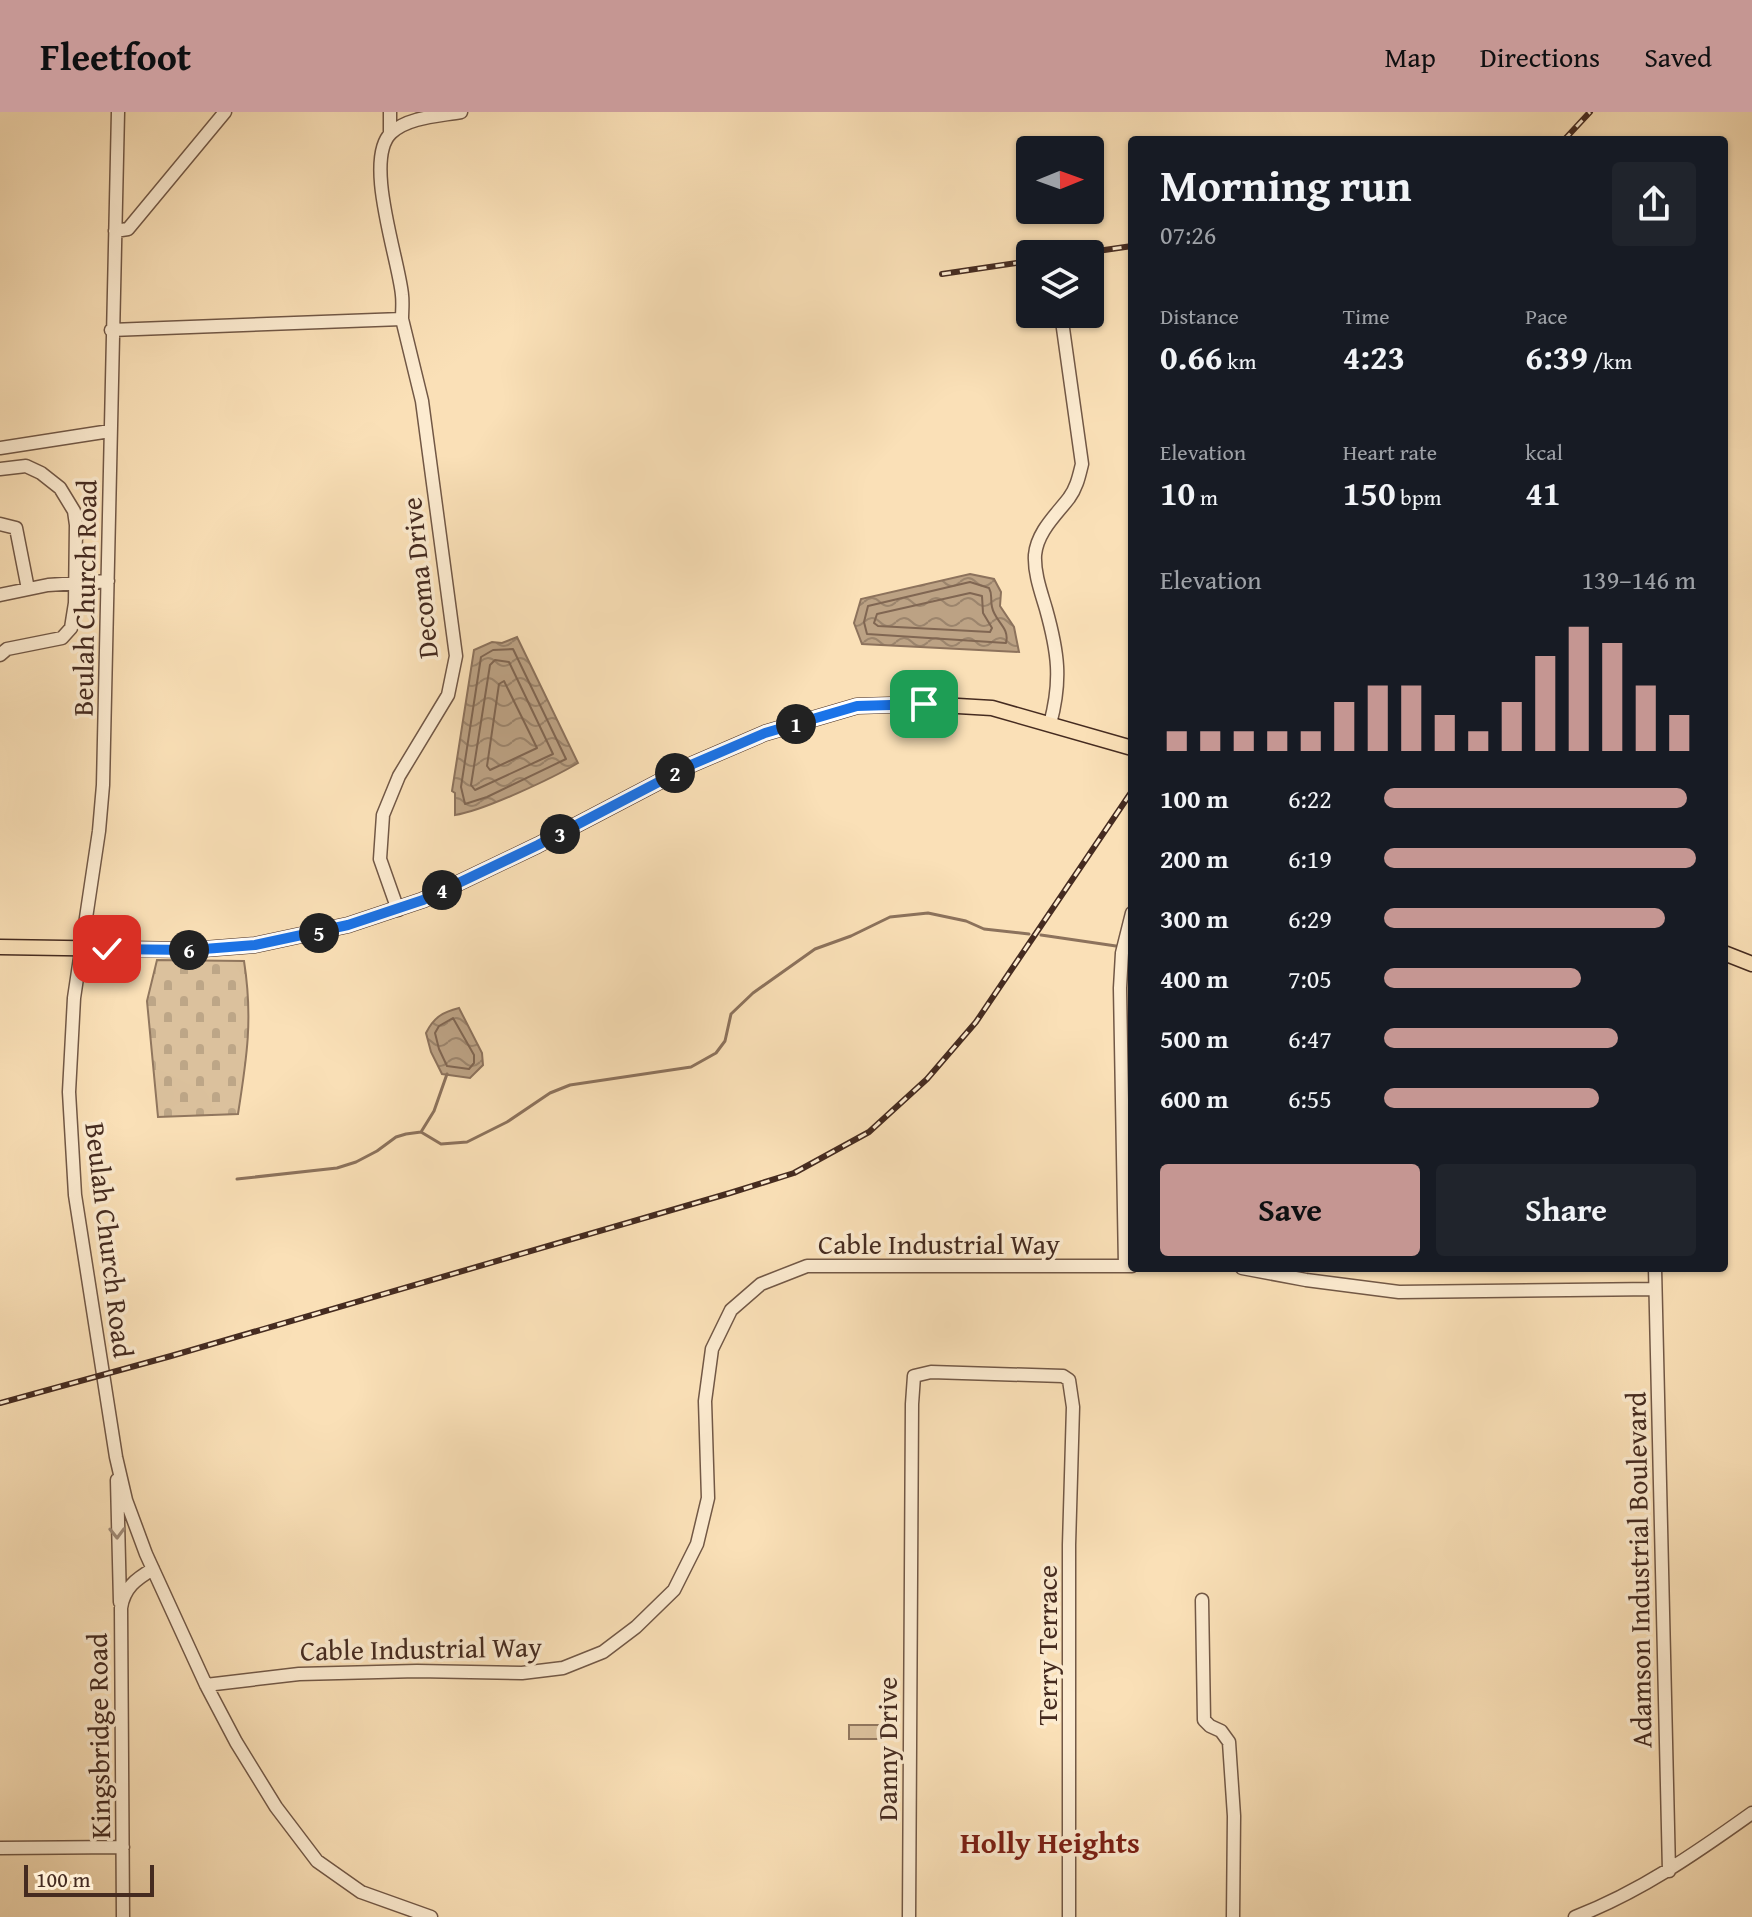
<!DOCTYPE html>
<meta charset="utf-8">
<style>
body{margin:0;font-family:"Gentium Book Plus",serif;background:#20242c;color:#f1f3f6;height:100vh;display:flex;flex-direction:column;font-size:30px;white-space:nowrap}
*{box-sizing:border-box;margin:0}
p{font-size:26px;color:#9ea1a6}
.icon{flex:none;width:44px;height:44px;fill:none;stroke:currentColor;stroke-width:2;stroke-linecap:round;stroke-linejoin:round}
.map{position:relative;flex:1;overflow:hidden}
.sheet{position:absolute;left:1128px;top:24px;width:600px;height:1136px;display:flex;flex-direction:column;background:#171b24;border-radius:8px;box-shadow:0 2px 6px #0004}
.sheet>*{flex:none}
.needle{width:52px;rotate:89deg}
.fabs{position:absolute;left:1016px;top:24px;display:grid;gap:16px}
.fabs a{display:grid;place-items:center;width:88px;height:88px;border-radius:8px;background:#171b24;box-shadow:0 2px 6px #0004;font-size:40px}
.scale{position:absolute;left:24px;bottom:20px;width:130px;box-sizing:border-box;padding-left:8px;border:4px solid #452b20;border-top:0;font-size:22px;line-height:28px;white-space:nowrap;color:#452b20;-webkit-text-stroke:6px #fcebd0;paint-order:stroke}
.pin{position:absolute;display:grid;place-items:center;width:68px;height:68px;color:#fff;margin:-34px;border-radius:16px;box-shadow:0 4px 12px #0006}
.km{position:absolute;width:40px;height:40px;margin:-20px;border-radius:50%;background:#222;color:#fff;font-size:22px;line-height:40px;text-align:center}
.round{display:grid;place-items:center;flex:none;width:84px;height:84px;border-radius:8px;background:#20242c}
.head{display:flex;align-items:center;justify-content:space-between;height:136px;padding:0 32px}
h1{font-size:44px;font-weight:700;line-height:60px}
.figures{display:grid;grid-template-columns:repeat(3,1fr);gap:12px;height:136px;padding:8px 32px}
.figures div{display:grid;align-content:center}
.figures b{font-size:34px;font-weight:700}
.figures small{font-size:22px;font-weight:400}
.figures p{font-size:22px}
.chart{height:224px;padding:16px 32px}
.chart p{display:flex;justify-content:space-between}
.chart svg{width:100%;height:144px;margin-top:8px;stroke:#c59692;stroke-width:6}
.cta{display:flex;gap:16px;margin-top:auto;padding:16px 32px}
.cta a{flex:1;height:92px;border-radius:8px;background:#c59692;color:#111;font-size:32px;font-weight:700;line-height:92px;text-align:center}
.cta a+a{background:#20242c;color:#f1f3f6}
ul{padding:0 32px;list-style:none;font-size:26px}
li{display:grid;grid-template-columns:128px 96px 1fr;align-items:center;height:60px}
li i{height:20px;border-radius:10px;background:#c59692}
header{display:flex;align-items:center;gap:48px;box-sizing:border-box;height:112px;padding:0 40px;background:#c59692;color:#111}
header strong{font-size:38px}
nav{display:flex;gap:44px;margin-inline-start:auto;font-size:28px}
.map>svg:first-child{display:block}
.cemetery{fill:url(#cemetery-stones);stroke:#90765e;stroke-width:2}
.garden{fill:#dbc19d;stroke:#90765e;stroke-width:2}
.water{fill:url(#water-waves);stroke:#8c725c;stroke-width:2}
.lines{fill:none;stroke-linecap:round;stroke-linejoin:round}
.shore{stroke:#806652;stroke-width:2}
.stream{stroke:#8c725c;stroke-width:3}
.minor-casing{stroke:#725846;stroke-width:15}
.major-casing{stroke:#452b20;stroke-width:17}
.minor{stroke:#fcebd0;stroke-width:12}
.major{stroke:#fae0b7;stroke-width:14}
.rail-casing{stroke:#452b20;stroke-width:6}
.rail{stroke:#fcebd0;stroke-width:3;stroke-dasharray:9;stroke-linecap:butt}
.oneway{stroke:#a08b78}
.route-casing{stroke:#fff;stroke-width:16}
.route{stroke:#1a73e8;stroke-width:10}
.labels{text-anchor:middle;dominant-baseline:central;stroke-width:7;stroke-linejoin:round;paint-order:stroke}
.street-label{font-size:28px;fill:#452b20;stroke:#fcebd0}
.neighbourhood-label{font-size:30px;font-weight:bold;fill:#7a1f14;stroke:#fcebd0}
</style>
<header>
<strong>Fleetfoot</strong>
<nav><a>Map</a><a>Directions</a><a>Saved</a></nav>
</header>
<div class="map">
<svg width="1752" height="1805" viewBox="0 0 1752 1805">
<defs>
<pattern id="cemetery-stones" width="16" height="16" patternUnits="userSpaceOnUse" patternTransform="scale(2)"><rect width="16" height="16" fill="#dbc19d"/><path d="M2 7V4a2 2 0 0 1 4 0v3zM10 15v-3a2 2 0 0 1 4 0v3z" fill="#bda687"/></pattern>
<pattern id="water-waves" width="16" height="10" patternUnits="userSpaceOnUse" patternTransform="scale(2)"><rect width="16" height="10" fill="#bca284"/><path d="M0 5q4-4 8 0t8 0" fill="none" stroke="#9b846c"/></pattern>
</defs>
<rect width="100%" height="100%" fill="#fae0b7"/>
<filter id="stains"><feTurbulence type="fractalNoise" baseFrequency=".0025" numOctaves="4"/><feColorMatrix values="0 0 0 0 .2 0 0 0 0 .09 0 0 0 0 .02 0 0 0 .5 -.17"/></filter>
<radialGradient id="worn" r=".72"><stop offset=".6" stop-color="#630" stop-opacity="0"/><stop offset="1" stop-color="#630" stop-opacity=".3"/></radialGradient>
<path class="cemetery" d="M157,848L244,849C253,906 247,945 238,1002L158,1005L147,889Z"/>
<path class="garden" d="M849,1613H879V1627H849Z"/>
<path class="water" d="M970,462L994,467L1001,480L1000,494L1014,515L1019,540L862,532L854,511L861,487Z
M517,525L578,651C553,666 483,699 455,703V681L452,679L474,538L492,530L502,531Z
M459,896L482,941L483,953L470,966L442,962L431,940L426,921C434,905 443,900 459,896Z"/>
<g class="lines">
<path class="shore" d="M970,470L989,476C993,483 990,487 992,495C995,510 1010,515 1006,531L867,522L864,510L868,494Z
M970,481L982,484L983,501L992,516L990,520L878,514L874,511L877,502Z
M513,537L566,647L487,685L465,692L461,675L481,545L493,538Z
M495,548L509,550L553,642L475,678L471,673L490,553Z
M504,569L537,636L490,658L487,654L499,572Z
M453,906L474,943V951L469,957L447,954L439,937L435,921L439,914Z"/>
<path class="stream" d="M1041,823L1116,834
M1131,836H1132
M421,1020L434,999L447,962
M237,1067L337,1056L356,1050L377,1039L396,1025L406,1022L421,1020L441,1032L467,1030L507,1010L550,981L570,973L691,955L716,941L725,929L731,902L753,881L815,837L851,824L890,805L928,801L966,809L984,817L1029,822"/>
<defs>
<path id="minor" d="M118,0L103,673L99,719L74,886L69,980L75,1083L116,1345L126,1388L146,1442L206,1573L236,1630L276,1695L317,1749L361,1780L431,1805
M390,0V22
M115,119L128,117L225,0
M111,218L402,207C402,199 403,191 402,183C399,148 363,48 391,21C408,5 439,4 461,0
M0,336L110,319
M0,357L26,354L41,361L60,376L74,399L76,413L75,491L71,516L62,526L7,537L0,543
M0,412L16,416L28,477
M0,483L48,473L108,469
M1050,612C1062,568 1058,540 1046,497C1041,480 1034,461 1035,443C1037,420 1056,403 1069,386C1077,375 1079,364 1082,352L1061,202
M398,798L380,747L383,703L399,664L448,583L456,544L422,289L402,207
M1125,1154L1120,876L1122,841L1132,801
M1242,1156L1306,1168L1399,1180L1655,1177
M1655,1156L1669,1759
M117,1368L120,1490
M1202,1488L1204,1608L1210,1614L1221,1619L1229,1630L1234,1704L1233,1805
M206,1573L299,1562L417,1559L522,1561L563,1556L603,1540L636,1515L674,1478L697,1432L708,1386L705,1289L712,1237L731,1198L761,1172L807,1154H1132
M0,1736L123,1735
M123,1805L121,1496C124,1476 136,1467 153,1457
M909,1805L912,1292L914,1264L931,1260L1063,1264L1069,1268L1073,1295L1069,1433V1805
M1575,1805C1640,1780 1696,1741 1752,1701"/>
<path id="major" d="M0,835L191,838L255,833L348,813L423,788L538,733L693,652L765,621L857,594L924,592L992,596L1132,636
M1724,841L1752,852"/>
</defs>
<use href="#minor" class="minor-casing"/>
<use href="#major" class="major-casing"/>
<use href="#minor" class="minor"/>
<use href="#major" class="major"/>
<defs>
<path id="rail" d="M1564,28L1590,0
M1077,142L1132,134
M942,162L1030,149
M0,1291L171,1244L730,1081L794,1061L869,1020L927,967L976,910L1132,679"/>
</defs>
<use href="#rail" class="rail-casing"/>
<use href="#rail" class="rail"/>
</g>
<defs><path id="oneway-chevron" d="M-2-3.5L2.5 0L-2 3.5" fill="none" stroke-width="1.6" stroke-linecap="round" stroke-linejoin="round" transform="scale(2)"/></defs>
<use class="oneway" href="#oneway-chevron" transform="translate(117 1421) rotate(89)"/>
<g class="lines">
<defs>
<path id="route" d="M107,837L191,838L255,833L348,813L423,788L538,733L693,652L765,621L857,594L924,592"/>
</defs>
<use href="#route" class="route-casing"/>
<use href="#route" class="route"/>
</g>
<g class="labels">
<g class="street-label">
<text transform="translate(419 466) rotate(-96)">Decoma Drive</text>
<text transform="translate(84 486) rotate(-89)">Beulah Church Road</text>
<text transform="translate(110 1128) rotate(83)">Beulah Church Road</text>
<text x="939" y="1131">Cable Industrial Way</text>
<text transform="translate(1638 1458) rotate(-91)">Adamson Industrial Boulevard</text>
<text transform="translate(1046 1533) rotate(-90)">Terry Terrace</text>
<text transform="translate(421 1536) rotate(-1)">Cable Industrial Way</text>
<text transform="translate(98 1624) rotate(-91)">Kingsbridge Road</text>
<text transform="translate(886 1637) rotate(-90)">Danny Drive</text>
</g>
<g class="neighbourhood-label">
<text x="1050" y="1730">Holly Heights</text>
</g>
</g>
<rect width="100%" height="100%" filter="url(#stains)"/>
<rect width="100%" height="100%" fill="url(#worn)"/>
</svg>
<div class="fabs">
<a><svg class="needle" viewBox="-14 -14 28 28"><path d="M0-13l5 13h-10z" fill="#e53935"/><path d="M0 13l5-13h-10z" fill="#9ea1a6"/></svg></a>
<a><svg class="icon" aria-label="layers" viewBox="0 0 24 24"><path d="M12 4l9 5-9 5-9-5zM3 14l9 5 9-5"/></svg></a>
</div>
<div class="scale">100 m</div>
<div class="pin" style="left:924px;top:592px;background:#1e9e55"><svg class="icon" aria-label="arrive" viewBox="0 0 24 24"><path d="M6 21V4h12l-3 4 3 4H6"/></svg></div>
<div class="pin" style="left:107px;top:837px;background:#d93025"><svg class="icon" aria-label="check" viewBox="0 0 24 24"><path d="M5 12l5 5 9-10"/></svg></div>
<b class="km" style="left:796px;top:612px">1</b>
<b class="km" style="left:675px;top:661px">2</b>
<b class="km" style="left:560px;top:722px">3</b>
<b class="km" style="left:442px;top:778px">4</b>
<b class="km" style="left:319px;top:821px">5</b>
<b class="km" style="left:189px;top:838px">6</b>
<section class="sheet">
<div class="head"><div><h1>Morning run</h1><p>07:26</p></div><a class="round"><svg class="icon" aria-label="share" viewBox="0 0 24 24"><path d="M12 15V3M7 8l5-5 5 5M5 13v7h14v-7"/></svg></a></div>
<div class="figures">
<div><p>Distance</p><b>0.66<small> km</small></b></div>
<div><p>Time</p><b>4:23</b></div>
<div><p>Pace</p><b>6:39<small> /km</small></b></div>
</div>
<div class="figures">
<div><p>Elevation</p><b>10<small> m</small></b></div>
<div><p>Heart rate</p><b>150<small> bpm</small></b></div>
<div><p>kcal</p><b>41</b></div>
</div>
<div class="chart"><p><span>Elevation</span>139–146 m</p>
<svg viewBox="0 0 160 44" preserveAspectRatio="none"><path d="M5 44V38M15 44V38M25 44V38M35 44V38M45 44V38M55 44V29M65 44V24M75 44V24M85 44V33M95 44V38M105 44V29M115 44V15M125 44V6M135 44V11M145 44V24M155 44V33"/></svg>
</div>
<ul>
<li><b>100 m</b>6:22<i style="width:97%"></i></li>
<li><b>200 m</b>6:19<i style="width:100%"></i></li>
<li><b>300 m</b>6:29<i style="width:90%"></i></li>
<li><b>400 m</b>7:05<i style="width:63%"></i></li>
<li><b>500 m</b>6:47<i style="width:75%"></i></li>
<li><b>600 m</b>6:55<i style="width:69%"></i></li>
</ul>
<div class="cta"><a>Save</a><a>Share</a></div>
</section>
</div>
